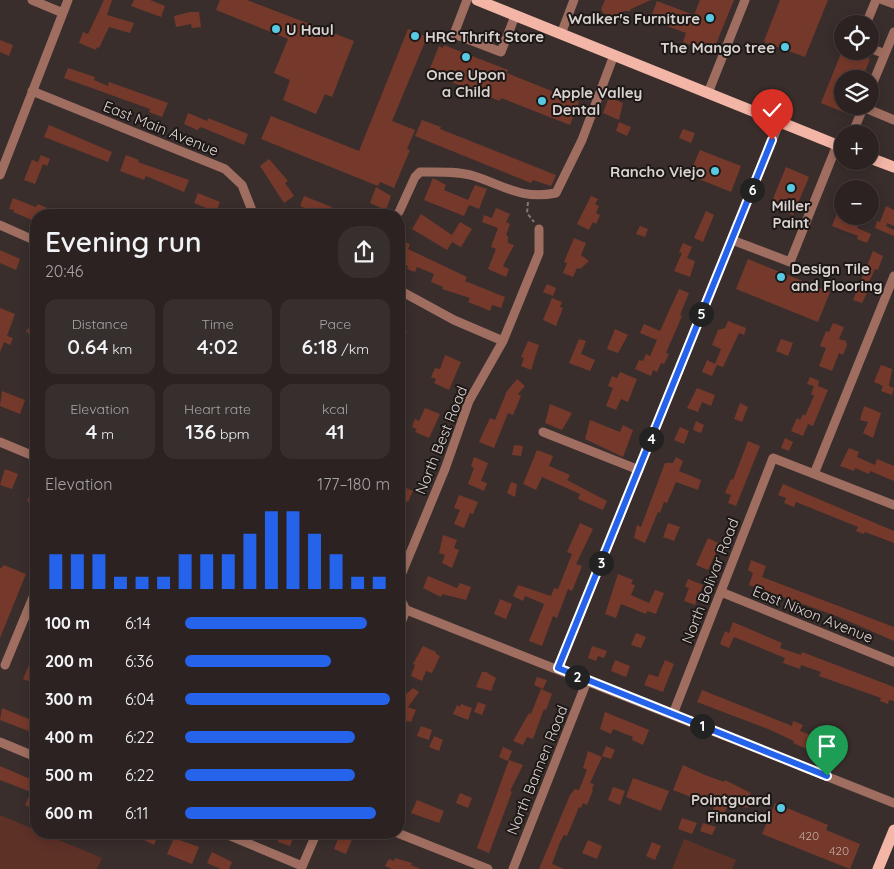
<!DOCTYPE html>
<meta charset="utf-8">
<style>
body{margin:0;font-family:Quicksand,sans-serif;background:#372f2e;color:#f1f3f6;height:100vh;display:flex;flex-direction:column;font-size:19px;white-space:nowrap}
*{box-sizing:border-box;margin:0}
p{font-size:16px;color:#a6a4a5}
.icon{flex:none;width:28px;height:28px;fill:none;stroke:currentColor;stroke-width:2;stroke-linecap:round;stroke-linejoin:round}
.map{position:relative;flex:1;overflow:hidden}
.panel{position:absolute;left:30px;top:209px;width:375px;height:630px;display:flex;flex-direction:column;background:#2b2221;border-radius:20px;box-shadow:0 2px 12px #0003,0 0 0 1px #473f3f}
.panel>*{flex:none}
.buttons{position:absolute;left:834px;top:15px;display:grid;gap:10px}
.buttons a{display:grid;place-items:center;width:45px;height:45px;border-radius:50%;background:#2b2221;box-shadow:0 2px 12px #0003,0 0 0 1px #473f3f;font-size:25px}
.pin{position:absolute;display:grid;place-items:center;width:42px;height:42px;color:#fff;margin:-51px -21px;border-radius:50% 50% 50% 0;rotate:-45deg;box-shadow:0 0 5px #0007}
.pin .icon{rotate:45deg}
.km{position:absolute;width:25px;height:25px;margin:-12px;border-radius:50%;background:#222;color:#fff;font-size:14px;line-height:25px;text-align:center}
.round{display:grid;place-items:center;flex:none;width:52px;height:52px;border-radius:20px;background:#372f2e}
.overview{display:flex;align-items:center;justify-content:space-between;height:85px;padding:0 15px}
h1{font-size:28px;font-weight:600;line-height:38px}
.figures{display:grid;grid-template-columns:repeat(3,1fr);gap:8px;height:85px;padding:5px 15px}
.figures div{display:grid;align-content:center;border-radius:12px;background:#372f2e;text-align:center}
.figures b{font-size:21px;font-weight:600}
.figures small{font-size:14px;font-weight:400}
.figures p{font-size:14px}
.chart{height:140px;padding:10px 15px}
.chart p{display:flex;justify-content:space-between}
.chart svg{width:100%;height:90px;margin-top:5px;stroke:#2563eb;stroke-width:6}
ul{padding:0 15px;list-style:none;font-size:16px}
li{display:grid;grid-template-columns:80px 60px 1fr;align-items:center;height:38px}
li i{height:12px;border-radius:6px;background:#2563eb}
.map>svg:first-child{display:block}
.green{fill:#5e3127}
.building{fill:#75392b}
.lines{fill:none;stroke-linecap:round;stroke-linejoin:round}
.path{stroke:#827876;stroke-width:2;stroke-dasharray:4 2.5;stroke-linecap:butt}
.minor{stroke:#9f6e61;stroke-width:9}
.major{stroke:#f3b5a6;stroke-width:11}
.route-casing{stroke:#fff;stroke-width:10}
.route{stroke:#2563eb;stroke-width:6}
.poi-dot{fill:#57c9e2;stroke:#1d1816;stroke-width:2}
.labels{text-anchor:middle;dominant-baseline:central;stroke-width:4;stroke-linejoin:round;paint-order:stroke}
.number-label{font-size:12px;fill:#c0aca7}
.poi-label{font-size:15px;font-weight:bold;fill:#d9d2d0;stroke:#1d1816;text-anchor:end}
.street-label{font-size:15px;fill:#d9d2d0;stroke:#1d1816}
</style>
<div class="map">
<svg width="894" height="869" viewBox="0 0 894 869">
<rect width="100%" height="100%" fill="#392e2c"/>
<path class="green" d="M0,815L36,830V832L42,833L102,858L97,869H0Z
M684,839L736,860L732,869H672Z"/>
<path class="building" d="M104,0H112L107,15L134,23L130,33L109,27L99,48L97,47L96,50L79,43L83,32L88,34Z
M134,0H150L165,6L161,17L131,6Z
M220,0H247L354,41L332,97L325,94L316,114L283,100L290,80L274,73L288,39L216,10Z
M605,0H651L631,9L630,11H624L613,17L603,13L601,9Z
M700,0H734L712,54L683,42L686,33L656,22L657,19L651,17L657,1L694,15Z
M780,0H828L805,57L766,43L764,41Z
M190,12H199L201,27L192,28L191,24L176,27L174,16Z
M408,29L427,37L392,121L415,130L407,149L410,150L394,188L380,182L378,186L261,139L271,116L359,151Z
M0,40L13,45L9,56L0,52Z
M444,45L508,70L507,73L579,102L570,125L501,98L500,101L428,73L439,46L443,48Z
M842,51H850L870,59L862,79H842V106H851L848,114L821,103Z
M68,68L95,77L94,80L108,86L109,82L168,103L162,117L149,112L150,109L64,78Z
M609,97L623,103L619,120L603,113Z
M188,113L207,121L208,118L248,134L244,145L201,127L197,130L184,124Z
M422,120L441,127L440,129L556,175L553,182L551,186L533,180L531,183L415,136Z
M619,122L631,127L627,136L616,131Z
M49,125L112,152L108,162L44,137Z
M683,129L695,133L691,143L679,138Z
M700,150L741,166L731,192L689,175Z
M41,155L50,159L47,166L38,162Z
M126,155L139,160L138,162L189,180L184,192L146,176L144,180L120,171Z
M269,159L288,181L285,183L294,196L284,203L260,166Z
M32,160L43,164L35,184L24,180Z
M786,167L809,177L793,215L770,206Z
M433,178L446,185L444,190L468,200L475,185L487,189L479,209L469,205L464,216L424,200Z
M376,187L391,196L386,210L370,203Z
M198,193L220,202L216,212L194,203Z
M304,196L332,207L329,215H319L300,206Z
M591,196L598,199L595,204L599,206L596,213L600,215L596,224L593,222L589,230L577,224Z
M13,198L36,207L38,204L47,208L46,211L54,215H34L32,220L13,212L14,210L9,209Z
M842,201V216H861L857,228L871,234L867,243L857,239L858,236L832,226Z
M886,206L894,210V226L887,223L886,226L894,230V236L875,228L877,221L880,222Z
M496,208L510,214L506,222L510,224L506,235L508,236V243L514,245L503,266L509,269L506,277L488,269L496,249L491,247L498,228L482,222L484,215L492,218Z
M706,211L714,215L703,242L694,238Z
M421,214L452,235L460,222L472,229L461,247L452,242L447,250L412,229Z
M640,226L648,229L645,237L636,234Z
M574,238L586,243L581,255L589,261L580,269L577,268L573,277L563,273L567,263L564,262Z
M399,240L410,244L408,249L467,277L465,281L505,297L501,308L492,305L490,311L481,307L468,302L470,298L442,289L443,287L431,282L434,274L417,267L415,272L407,269L408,266L399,263Z
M683,243L692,247L687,258L695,261L690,277L674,271L682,253L679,252Z
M0,250L20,259L16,270L0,263Z
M873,251L883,256L878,270L875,269L868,284L871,285L862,303L853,300Z
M748,259L830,292L818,322L736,289Z
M547,284L556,288L553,296L543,292Z
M679,289L689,293L680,315L682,316L666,353L669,354L664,364L661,363L657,372L653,370L651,376L635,369L639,360L643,361L646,354L650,356L657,340L640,333L644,324L660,331Z
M552,298L562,302L560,307L563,308L556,326L543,320Z
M0,308L15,314L7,336L13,338L10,345L4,342L0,352Z
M36,320V341L26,331Z
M728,321L746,328L744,335L739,333L723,367L717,365L712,376L702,372L707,360L715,364L721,349L712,345L718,330L725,328Z
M833,323L844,327L839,339L846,341L847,345L843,355L839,353L832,371L819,366L826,348L820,346L826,331L829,332Z
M399,328L407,331L399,350Z
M615,329L628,335L618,353L607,349Z
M579,339L586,341L581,354L595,360L590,371L569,363Z
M781,339L793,343L788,356L776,351Z
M528,341L539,345L531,370L521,366L524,358L521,357Z
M445,355L461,362L449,390L434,383L436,379L431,377L435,368L440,369Z
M881,365L892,369L889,386L894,388L892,395L881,391L883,386L874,382Z
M620,372L637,379L628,402L621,399L616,410L606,406L613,388L608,386L612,376L617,378Z
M810,377L819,381L818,386L828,390L813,426L808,424L803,436L791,431L797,418L800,420L803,414L805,416L814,396L811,394L814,386L807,384Z
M517,379L525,386L518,394L521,396L513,415L508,413L494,448L479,442L490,418L495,420L507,391Z
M697,388L715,395L711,406L702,402L698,412L687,408Z
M2,391L25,400L20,414L0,406Z
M740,403L748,407L742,422L734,419Z
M550,404L572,413L562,430L545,423Z
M864,406L881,413L873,438L863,433L868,422L860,420Z
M425,408L440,414L429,438L415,432L417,429L412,427L415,419L419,421Z
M590,420L620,432L623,425L633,430L623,457L585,439Z
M696,421L704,425L701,433L693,430Z
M680,427L689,431L684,444L674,440Z
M785,438L793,442L789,451L781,448Z
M748,441L760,446L736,506L728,503L731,495L725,493L731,479L733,480Z
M514,445L523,446L521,456L512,455Z
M849,448L859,452L857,457L875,465L877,459L894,466V481L870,471L869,474L855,468L854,471L840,466Z
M537,450L553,456L549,466L570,475L567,480L607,501L603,510L578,499L580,494L542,477L536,490L523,484Z
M474,457L488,463L481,481L487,483L484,491L468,484L474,468L471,466Z
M676,457L683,461L679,471L701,480L698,490L676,482L667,503L664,502L660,513L658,512L645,543L634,538L637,525L641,527L665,463H673Z
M5,469L18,474L12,489L0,485Z
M36,480V506L27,501Z
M511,482L517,484L515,497L507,493Z
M783,484L894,531V543L865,532L864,534L856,531L858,527L796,502L794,507L784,503L786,498L778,495Z
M399,485L413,491L408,502L399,498Z
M459,495L478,502L473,514L470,513L464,528L454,524L460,510L454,508Z
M580,523L593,529L576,564L582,566L572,591L568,589L557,618L553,616L542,646L529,641L544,604L525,596L523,601L513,596L518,585L551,596L554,588L558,589L572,554L567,552Z
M668,523L680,527L674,541L663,537Z
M443,535L457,540L454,548L459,550L452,568L442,563L445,555L439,553Z
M708,538L720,544L708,570L696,565Z
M751,560L766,566L762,577L894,627V641L839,617L749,585L753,573L748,570Z
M4,565L26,574L0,638V569Z
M618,574L633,580L631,584L635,585L631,595L649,603L655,590L664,593L656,614L647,611L646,614L621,604L616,618L605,614Z
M428,576L457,588L460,583L471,587L466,600L442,594L441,597L423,588Z
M688,579L703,585L695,605L684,601L689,588L685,587Z
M500,599L512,604L506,619L494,614Z
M733,622L782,643L780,648L801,655L802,652L894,687V701L889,700L888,704L880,701L881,698L819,676L821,672L801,665L800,669L783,663L785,658L734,637L729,648L720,644L725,631L729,633Z
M636,633L646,637L641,648L631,645Z
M423,646L436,652V654L440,656L432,673L426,671L422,681L411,676L415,665L413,664Z
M592,646L607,651L604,658L598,656L596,661L588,658Z
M36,648V684L23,679Z
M615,660L630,666L626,677L611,671Z
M665,660L674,664L663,692L644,685L649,674L658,677Z
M482,672H486L496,678L491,691L476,687Z
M537,677L547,680L543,689L534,685Z
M413,688L419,692L408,707L416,710L411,722L407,721L399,742V703L402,704L405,695Z
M541,689L552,694L546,710L544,709L533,739L527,737L523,745L513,741L529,713L531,714Z
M702,690L792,726L793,721L803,725L800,731L848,749L843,760L802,747L793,743L794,741L768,729L697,702Z
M478,702L486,705L482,715L474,712Z
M461,704L472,708L468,720L453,714L457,705L460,707Z
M2,708L36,722V734L0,720Z
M605,712L649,730L643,745L632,740L633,737L613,729L611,734L600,729Z
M421,726L432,730L429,740L417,736Z
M434,736L443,740L439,751L429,747Z
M606,746L615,750L611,759L602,756Z
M503,747L512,751L508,761L499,757Z
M588,751L602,757L590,783L594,784L592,789L593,790L587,805L583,803L581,808L579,807L567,836L564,835L560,842L552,864L564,869H539L570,795L575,789L579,790L587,770L583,768Z
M509,760L523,765L510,791L512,792L489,853L477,848Z
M683,765L705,775L724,782L725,780L751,793L750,795L754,796L750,806L747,808L739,805L738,807L729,803L724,814L713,809L714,806L673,790Z
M0,766L35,781L36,779V810L25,805L31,792L0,780Z
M633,778L669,791L661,811L626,797Z
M613,787L625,791L620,805L608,800Z
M460,793L472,798L468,808L456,803Z
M417,800L444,811L439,823L411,813Z
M775,803L828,825L826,830L860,844L850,869L762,834Z
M682,818L697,823L692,834L678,829Z
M703,823L716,827L712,835L700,831Z
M129,832H159L154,845Z
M279,832H295L290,846L278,842Z
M346,832H355L346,854L334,849L340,834L345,835Z
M174,838L199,847L192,864L167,854Z
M588,840L602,846L597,859L582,853Z
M652,842L661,846L655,860L646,856Z
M212,852L232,862L229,869H221L207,863Z
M395,858L412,863L411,865L421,869H392L385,866L389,859L394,861Z"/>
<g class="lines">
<path class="path" d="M528,202L527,213L534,222"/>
<path class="minor" d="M32,0L63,13
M467,0L454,34L501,52L515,16
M883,0L894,4
M866,24L876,0
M561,34L574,0
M870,48L885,54
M870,90L894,32
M32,91L225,169L242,185L253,213L257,215
M708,93L745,0
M863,107L894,120
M852,134L864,106
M0,175L68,0
M399,212L415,177L420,172C437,172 458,171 474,176C505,186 522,200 556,193L582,140L614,55
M0,225L36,241
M732,240L790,262L837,145
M399,290L454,320L503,341
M543,432L639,470
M0,442L36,457
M814,474L894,276
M399,580L445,469L469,401L503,341L539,253V229
M721,592L894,662
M399,596L406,610L399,628
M399,607L894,803
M5,665L36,590
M558,669L780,121
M673,714L773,458L894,505
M0,742L36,757
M221,832L302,866
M395,832L488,869
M301,869L317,832
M513,869L587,681"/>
<path class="major" d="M477,0L842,147
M870,158L894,167
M878,869L894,830"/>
</g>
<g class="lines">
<defs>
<path id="route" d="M772,140L558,668L827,776"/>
</defs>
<use href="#route" class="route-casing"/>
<use href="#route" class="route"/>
</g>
<g class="poi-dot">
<circle cx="710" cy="18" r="5"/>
<circle cx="276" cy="29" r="5"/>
<circle cx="415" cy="36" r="5"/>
<circle cx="785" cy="47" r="5"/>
<circle cx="466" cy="57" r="5"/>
<circle cx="542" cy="101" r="5"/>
<circle cx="715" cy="171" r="5"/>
<circle cx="791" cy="188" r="5"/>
<circle cx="781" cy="277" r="5"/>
<circle cx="781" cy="808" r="5"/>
</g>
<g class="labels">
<g class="number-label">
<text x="809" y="835">420</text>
<text x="839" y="850">420</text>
</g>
<g class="poi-label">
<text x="700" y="18">Walker's Furniture</text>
<text x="286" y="29" text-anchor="start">U Haul</text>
<text x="425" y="36" text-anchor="start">HRC Thrift Store</text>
<text x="775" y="47">The Mango tree</text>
<text x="466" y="74" text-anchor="middle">Once Upon<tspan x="466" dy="17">a Child</tspan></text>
<text x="552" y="92" text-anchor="start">Apple Valley<tspan x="552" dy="17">Dental</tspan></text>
<text x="705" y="171">Rancho Viejo</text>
<text x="791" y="205" text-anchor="middle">Miller<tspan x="791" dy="17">Paint</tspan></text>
<text x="791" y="268" text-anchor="start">Design Tile<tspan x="791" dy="17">and Flooring</tspan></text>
<text x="771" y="799">Pointguard<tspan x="771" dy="17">Financial</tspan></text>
</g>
<g class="street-label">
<text transform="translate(161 128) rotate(22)">East Main Avenue</text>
<text transform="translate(441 440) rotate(-68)">North Best Road</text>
<text transform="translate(710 581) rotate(-69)">North Bolivar Road</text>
<text transform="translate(813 614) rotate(22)">East Nixon Avenue</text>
<text transform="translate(537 770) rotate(-68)">North Bannen Road</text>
</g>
</g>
</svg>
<div class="buttons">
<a><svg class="icon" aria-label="locate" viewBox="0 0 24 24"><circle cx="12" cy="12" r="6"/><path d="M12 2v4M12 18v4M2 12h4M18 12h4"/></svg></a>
<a><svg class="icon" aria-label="layers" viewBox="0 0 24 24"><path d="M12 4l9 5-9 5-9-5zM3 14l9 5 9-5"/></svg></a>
<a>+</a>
<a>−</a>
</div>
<div class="pin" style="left:827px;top:776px;background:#1e9e55"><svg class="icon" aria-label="arrive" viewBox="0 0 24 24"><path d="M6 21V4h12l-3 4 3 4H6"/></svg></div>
<div class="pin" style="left:772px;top:140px;background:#d93025"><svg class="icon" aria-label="check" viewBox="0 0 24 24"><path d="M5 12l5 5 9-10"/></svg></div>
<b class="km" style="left:702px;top:726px">1</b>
<b class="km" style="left:577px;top:677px">2</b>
<b class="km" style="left:601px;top:563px">3</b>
<b class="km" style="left:651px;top:439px">4</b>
<b class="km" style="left:701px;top:314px">5</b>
<b class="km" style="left:752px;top:190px">6</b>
<section class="panel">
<div class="overview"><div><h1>Evening run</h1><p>20:46</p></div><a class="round"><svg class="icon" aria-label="share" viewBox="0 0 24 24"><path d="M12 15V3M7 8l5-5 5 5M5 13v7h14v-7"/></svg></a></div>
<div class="figures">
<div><p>Distance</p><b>0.64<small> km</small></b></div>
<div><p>Time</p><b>4:02</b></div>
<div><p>Pace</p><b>6:18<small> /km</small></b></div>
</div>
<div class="figures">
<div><p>Elevation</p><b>4<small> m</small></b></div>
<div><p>Heart rate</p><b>136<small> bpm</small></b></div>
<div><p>kcal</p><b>41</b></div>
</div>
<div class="chart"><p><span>Elevation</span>177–180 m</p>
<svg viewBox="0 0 160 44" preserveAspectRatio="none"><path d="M5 44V27M15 44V27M25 44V27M35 44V38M45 44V38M55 44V38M65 44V27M75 44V27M85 44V27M95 44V17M105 44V6M115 44V6M125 44V17M135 44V27M145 44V38M155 44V38"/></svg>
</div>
<ul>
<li><b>100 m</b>6:14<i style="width:89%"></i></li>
<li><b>200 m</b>6:36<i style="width:71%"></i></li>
<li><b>300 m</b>6:04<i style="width:100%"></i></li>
<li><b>400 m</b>6:22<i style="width:83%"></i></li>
<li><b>500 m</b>6:22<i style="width:83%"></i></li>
<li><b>600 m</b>6:11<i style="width:93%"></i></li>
</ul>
</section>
</div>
